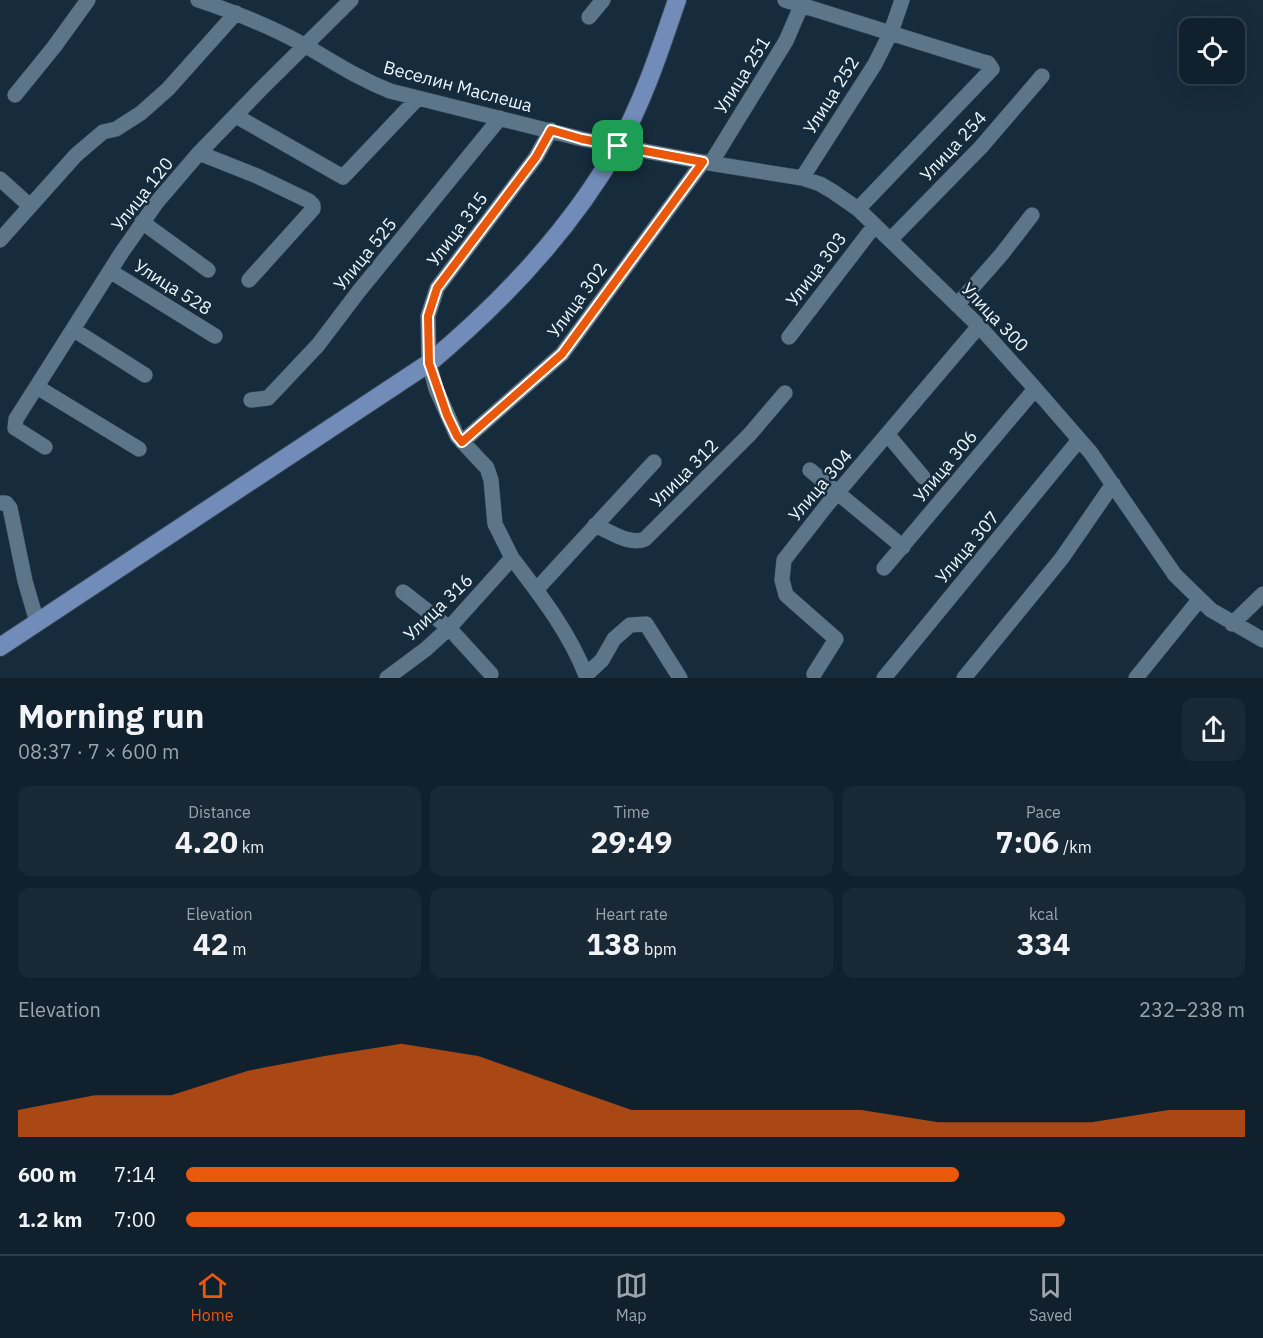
<!DOCTYPE html>
<meta charset="utf-8">
<style>
body{margin:0;font-family:"IBM Plex Sans",sans-serif;background:#192835;color:#f1f3f6;height:100vh;display:flex;flex-direction:column;font-size:22px;white-space:nowrap}
*{box-sizing:border-box;margin:0}
p{font-size:20px;color:#9ca3aa}
.icon{flex:none;width:33px;height:33px;fill:none;stroke:currentColor;stroke-width:2;stroke-linecap:round;stroke-linejoin:round}
.map{position:relative;height:678px;overflow:hidden}
.sheet{display:flex;flex-direction:column;background:#10202d;flex:1}
.sheet>*{flex:none}
.fabs{position:absolute;left:1179px;top:18px;display:grid;gap:12px}
.fabs a{display:grid;place-items:center;width:66px;height:66px;border-radius:12px;background:#10202d;box-shadow:0 6px 24px #0002,0 0 0 2px #303e49;font-size:30px}
.pin{position:absolute;display:grid;place-items:center;width:51px;height:51px;color:#fff;margin:-26px;border-radius:12px;box-shadow:0 3px 9px #0006}
.round{display:grid;place-items:center;flex:none;width:63px;height:63px;border-radius:12px;background:#192835}
.head{display:flex;align-items:center;justify-content:space-between;height:102px;padding:0 18px}
h1{font-size:33px;font-weight:700;line-height:45px}
.metrics{display:grid;grid-template-columns:repeat(3,1fr);gap:9px;height:102px;padding:6px 18px}
.metrics div{display:grid;align-content:center;border-radius:12px;background:#192835;text-align:center}
.metrics b{font-size:30px;font-weight:700}
.metrics small{font-size:16px;font-weight:400}
.metrics p{font-size:16px}
.chart{height:168px;padding:12px 18px}
.chart p{display:flex;justify-content:space-between}
.chart svg{width:100%;height:108px;margin-top:6px;fill:#ea580c;opacity:.7}
ul{padding:0 18px;list-style:none;font-size:20px}
li{display:grid;grid-template-columns:96px 72px 1fr;align-items:center;height:45px}
li i{height:15px;border-radius:8px;background:#ea580c}
.tab-bar{display:flex;justify-content:space-around;align-items:center;height:84px;border-top:2px solid #303e49;background:#10202d;font-size:16px;color:#9ca3aa}
.tab-bar a{display:grid;justify-items:center;gap:3px}
.tab-bar .active{color:#ea580c}
.map>svg:first-child{display:block}
.lines{fill:none;stroke-linecap:round;stroke-linejoin:round}
.minor-casing{stroke:#344552;stroke-width:16}
.major-casing{stroke:#344552;stroke-width:20}
.minor{stroke:#5d7588;stroke-width:15}
.major{stroke:#728cba;stroke-width:18}
.route-casing{stroke:#fff;stroke-width:12}
.route{stroke:#ea580c;stroke-width:8}
.labels{text-anchor:middle;dominant-baseline:central;stroke-width:5;stroke-linejoin:round;paint-order:stroke}
.street-label{font-size:18px;fill:#eaf5fe;stroke:#162b3c}
</style>
<div class="map">
<svg width="1263" height="678" viewBox="0 0 1263 678">
<rect width="100%" height="100%" fill="#162b3c"/>
<g class="lines">
<defs>
<path id="minor" d="M198,0C234,12 270,26 304,45C334,62 357,78 390,91L582,139L703,162L802,178L820,184L832,191L858,209L979,326L1032,385L1091,453L1175,575L1211,610L1263,640
M785,0L980,61L988,63L992,69L858,209
M589,17L603,0
M15,95L54,47L88,0
M236,116L343,177L418,98
M551,130L536,157L437,288L428,316L429,363L436,389L457,436L487,468L491,480L495,524L512,558C541,596 570,633 587,678
M199,153L257,176L309,201L313,205V209L249,280
M711,163L786,41L802,4
M802,178L875,64L891,32L902,0
M0,179L30,206
M142,222L208,270
M0,240L76,155L103,132L116,129L141,113L168,89L236,13
M890,240L981,147L1042,76
M110,271L215,336
M957,305L1001,255L1032,215
M74,330L145,375
M789,337L875,225
M37,387L139,449
M251,400L268,398L318,345L359,291L500,118
M888,435L923,477
M462,442L562,354L703,162
M45,447L15,428L16,419L122,252L157,202L199,153L263,87L351,0
M810,470L903,547
M0,503H6L10,508L25,581L37,622
M595,525C609,531 630,546 645,539L750,434L785,393
M884,568L1035,389
M536,590L654,462
M403,592L449,628L491,674
M1232,624L1263,594
M814,674L836,639L786,595L782,580L784,560L827,505L979,326
M586,675L602,660L614,639L630,625L646,624L680,678
M387,678L426,649L449,628L512,558
M884,678L1079,440
M964,678L1062,558L1113,484
M1136,678L1199,600"/>
<path id="major" d="M0,647L429,363C502,302 569,232 617,148C643,102 660,50 677,0"/>
</defs>
<use href="#minor" class="minor-casing"/>
<use href="#major" class="major-casing"/>
<use href="#minor" class="minor"/>
<use href="#major" class="major"/>
</g>
<g class="lines">
<defs>
<path id="route" d="M551,130L582,139L703,162L562,354L462,442L457,436L447,415L429,363L428,316L437,288L536,157Z"/>
</defs>
<use href="#route" class="route-casing"/>
<use href="#route" class="route"/>
</g>
<g class="labels">
<g class="street-label">
<text transform="translate(742 75) rotate(-58)">Улица 251</text>
<text transform="translate(458 86) rotate(15)">Веселин Маслеша</text>
<text transform="translate(831 95) rotate(-58)">Улица 252</text>
<text transform="translate(953 146) rotate(-47)">Улица 254</text>
<text transform="translate(142 194) rotate(-52)">Улица 120</text>
<text transform="translate(457 229) rotate(-53)">Улица 315</text>
<text transform="translate(365 254) rotate(-51)">Улица 525</text>
<text transform="translate(816 269) rotate(-53)">Улица 303</text>
<text transform="translate(173 287) rotate(32)">Улица 528</text>
<text transform="translate(577 300) rotate(-54)">Улица 302</text>
<text transform="translate(995 317) rotate(46)">Улица 300</text>
<text transform="translate(945 466) rotate(-50)">Улица 306</text>
<text transform="translate(684 473) rotate(-45)">Улица 312</text>
<text transform="translate(820 485) rotate(-50)">Улица 304</text>
<text transform="translate(967 547) rotate(-50)">Улица 307</text>
<text transform="translate(438 607) rotate(-44)">Улица 316</text>
</g>
</g>
</svg>
<div class="fabs">
<a><svg class="icon" aria-label="locate" viewBox="0 0 24 24"><circle cx="12" cy="12" r="6"/><path d="M12 2v4M12 18v4M2 12h4M18 12h4"/></svg></a>
</div>
<div class="pin" style="left:618px;top:146px;background:#1e9e55"><svg class="icon" aria-label="arrive" viewBox="0 0 24 24"><path d="M6 21V4h12l-3 4 3 4H6"/></svg></div>
</div>
<section class="sheet">
<div class="head"><div><h1>Morning run</h1><p>08:37 · 7 × 600 m</p></div><a class="round"><svg class="icon" aria-label="share" viewBox="0 0 24 24"><path d="M12 15V3M7 8l5-5 5 5M5 13v7h14v-7"/></svg></a></div>
<div class="metrics">
<div><p>Distance</p><b>4.20<small> km</small></b></div>
<div><p>Time</p><b>29:49</b></div>
<div><p>Pace</p><b>7:06<small> /km</small></b></div>
</div>
<div class="metrics">
<div><p>Elevation</p><b>42<small> m</small></b></div>
<div><p>Heart rate</p><b>138<small> bpm</small></b></div>
<div><p>kcal</p><b>334</b></div>
</div>
<div class="chart"><p><span>Elevation</span>232–238 m</p>
<svg viewBox="0 0 160 44" preserveAspectRatio="none"><path d="M0 44V33L10 27L20 27L30 17L40 11L50 6L60 11L70 22L80 33L90 33L100 33L110 33L120 38L130 38L140 38L150 33L160 33V44z"/></svg>
</div>
<ul>
<li><b>600 m</b>7:14<i style="width:73%"></i></li>
<li><b>1.2 km</b>7:00<i style="width:83%"></i></li>
</ul>
</section>
<nav class="tab-bar">
<a class="active"><svg class="icon" aria-label="home" viewBox="0 0 24 24"><path d="M3 11l9-7 9 7M6 9v11h12V9"/></svg>Home</a>
<a><svg class="icon" aria-label="map" viewBox="0 0 24 24"><path d="M3 6l6-2 6 2 6-2v14l-6 2-6-2-6 2zM9 4v14M15 6v14"/></svg>Map</a>
<a><svg class="icon" aria-label="saved" viewBox="0 0 24 24"><path d="M7 4h10v16l-5-4-5 4z"/></svg>Saved</a>
</nav>
